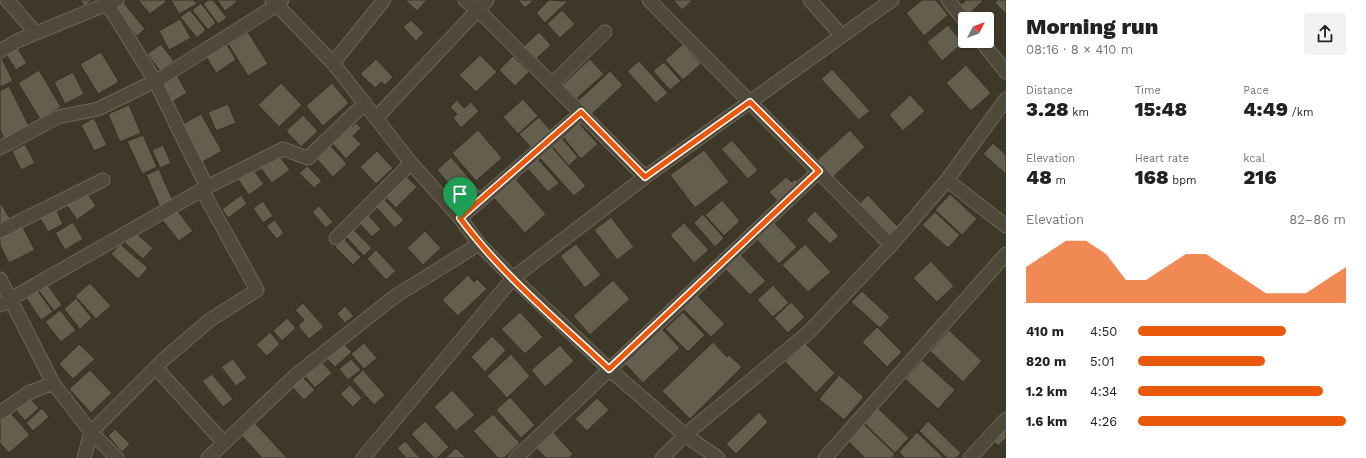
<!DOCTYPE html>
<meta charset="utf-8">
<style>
body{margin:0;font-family:"Work Sans",sans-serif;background:#f2f2f2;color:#222;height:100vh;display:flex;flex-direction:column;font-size:15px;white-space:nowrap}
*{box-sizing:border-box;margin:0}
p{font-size:13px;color:#767676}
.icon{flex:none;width:22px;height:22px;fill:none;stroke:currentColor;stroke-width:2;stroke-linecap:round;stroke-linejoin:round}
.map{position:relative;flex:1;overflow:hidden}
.side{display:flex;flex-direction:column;background:#fff;width:360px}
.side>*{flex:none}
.needle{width:26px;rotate:48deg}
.tools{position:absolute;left:958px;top:12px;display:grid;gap:8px}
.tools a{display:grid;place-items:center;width:36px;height:36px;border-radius:4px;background:#fff;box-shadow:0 1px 3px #0004;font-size:20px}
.pin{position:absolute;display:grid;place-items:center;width:34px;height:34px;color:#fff;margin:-41px -17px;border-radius:50% 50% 50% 0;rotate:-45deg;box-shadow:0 0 4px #0007}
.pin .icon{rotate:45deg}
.round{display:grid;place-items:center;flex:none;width:42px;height:42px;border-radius:4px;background:#f2f2f2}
.head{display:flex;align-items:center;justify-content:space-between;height:68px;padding:0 20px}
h1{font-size:22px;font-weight:800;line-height:30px}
.stats{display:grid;grid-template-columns:repeat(3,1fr);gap:6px;height:68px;padding:4px 20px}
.stats div{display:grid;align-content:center}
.stats b{font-size:20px;font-weight:800}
.stats small{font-size:11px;font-weight:400}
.stats p{font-size:11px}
.chart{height:112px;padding:8px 20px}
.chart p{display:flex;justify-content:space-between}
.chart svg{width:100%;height:72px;margin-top:4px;fill:#ea580c;opacity:.7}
ul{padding:0 20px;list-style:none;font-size:13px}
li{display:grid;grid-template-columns:64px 48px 1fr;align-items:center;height:30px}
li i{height:10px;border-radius:5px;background:#ea580c}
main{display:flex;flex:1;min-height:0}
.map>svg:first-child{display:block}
.building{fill:#645e4c;stroke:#363023}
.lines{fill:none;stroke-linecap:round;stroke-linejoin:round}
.minor-casing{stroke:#6c675a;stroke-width:15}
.minor{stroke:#4f493c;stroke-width:13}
.route-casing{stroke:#fff;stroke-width:8}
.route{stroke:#ea580c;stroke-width:5}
</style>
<main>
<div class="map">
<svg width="1006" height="458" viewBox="0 0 1006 458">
<rect width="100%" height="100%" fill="#3e3828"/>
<path class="building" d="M80,0H93L84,6Z
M138,0H165L166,2L150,14Z
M171,0H194L197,4L179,14Z
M208,0H213L227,18L218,24L203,4Z
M217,0H236L237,2L225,11Z
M405,0H427L417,11Z
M518,0H534L525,8Z
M549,0L568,1L545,23L536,13Z
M673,0H693L682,10Z
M922,0H936L948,15L924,36L906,13Z
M966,0H984L968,15L959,6Z
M998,0H1006V14L995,3Z
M123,2L145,29L137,36L115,9Z
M201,3L216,23L208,30L192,10Z
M190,10L206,30L197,38L180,17Z
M562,10L575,24L560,38L547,24Z
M180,19L191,38L169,50L159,31Z
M411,20L424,33L416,41L403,27Z
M948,25L963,43L942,61L927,42Z
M248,32L268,64L248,76L228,44Z
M539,32L551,45L535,60L523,47Z
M226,43L236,60L216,73L205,55Z
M15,44L27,63L16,70L4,51Z
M161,44L174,61L160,71L147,54Z
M683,44L701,64L683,80L665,60Z
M101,52L119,82L98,94L80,64Z
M0,55L13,81L0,87Z
M480,55L497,72L476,92L459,75Z
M513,56L529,72L515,86L499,70Z
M376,59L393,77L385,85L381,82L375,88L360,74Z
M590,59L604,74L575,100L561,86Z
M639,61L668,93L656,103L627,71Z
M664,62L681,81L670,90L653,71Z
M966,65L991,93L971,111L946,83Z
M832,69L870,111L859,120L821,79Z
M39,70L61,107L40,119L18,83Z
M610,71L623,85L591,115L578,101Z
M73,72L84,94L65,104L54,82Z
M177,75L187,93L172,102L162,84Z
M281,83L302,105L279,127L258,105Z
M332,83L349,103L323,126L306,106Z
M9,86L29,126L4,138L0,130V91Z
M910,95L925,111L903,131L889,115Z
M523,99L538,116L518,134L503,117Z
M457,100L464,108L471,102L479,111L461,128L453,118L457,114L450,107Z
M228,104L236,123L216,131L208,112Z
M129,105L141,133L120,142L108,114Z
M201,114L222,151L199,164L179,126Z
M303,115L318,131L301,147L286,131Z
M539,117L552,132L532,149L519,134Z
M94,118L107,145L94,151L81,125Z
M578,122L598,144L581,159L562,136Z
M356,123L361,128L353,136L361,144L346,159L330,141L348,124L352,127Z
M478,130L502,158L476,181L452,153Z
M850,130L865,147L831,179L815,162Z
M143,135L157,167L142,174L127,141Z
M560,136L578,157L569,166L551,145Z
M732,140L758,170L748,179L721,149Z
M993,143L1006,155V174L983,154Z
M25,144L35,163L21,170L12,151Z
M329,144L347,164L333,177L314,156Z
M163,145L171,163L160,168L152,150Z
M550,145L586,186L574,196L538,156Z
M704,150L729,182L695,208L670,175Z
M377,151L393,168L376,184L360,167Z
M277,153L290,170L272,183L259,166Z
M451,157L482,193L468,206L437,170Z
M538,159L559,183L548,192L527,168Z
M307,166L322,181L314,188L299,173Z
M159,169L173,201L160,207L146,175Z
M253,169L264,184L249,195L238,180Z
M403,173L417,187L396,208L382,194Z
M513,176L546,214L525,233L491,195Z
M786,177L792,182L795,179L801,185L780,204L769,192Z
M85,190L96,206L77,220L65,203Z
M950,194L977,219L962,235L935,210Z
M241,195L247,204L228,218L222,209Z
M868,195L898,227L889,235L859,204Z
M383,198L404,220L395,228L375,206Z
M722,200L740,221L724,236L705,215Z
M263,201L273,216L263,223L253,208Z
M0,202L11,220L0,226Z
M319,206L333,222L326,228L312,212Z
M55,207L63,224L48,232L39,216Z
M176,209L193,231L179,241L162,220Z
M815,211L839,236L830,244L806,220Z
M935,212L960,235L948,248L922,225Z
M367,214L381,229L372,237L358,222Z
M703,214L724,238L715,247L694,223Z
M611,217L634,247L617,260L594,230Z
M275,220L284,233L277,239L266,226Z
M773,221L797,247L779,264L755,238Z
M20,222L35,250L9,263L0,245V233Z
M73,222L83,239L65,250L55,233Z
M684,223L709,250L694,263L670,235Z
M352,228L372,248L364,256L345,236Z
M425,231L441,248L423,265L407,248Z
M135,232L153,248L143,259L125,243Z
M343,238L361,257L353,265L335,247Z
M120,244L148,268L138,279L111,254Z
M576,244L601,275L585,288L560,256Z
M805,244L831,272L808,292L782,265Z
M376,250L396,271L386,280L367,259Z
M740,254L766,281L750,295L725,269Z
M931,261L954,286L937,302L913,278Z
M468,275L474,282L477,279L487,289L458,316L442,300Z
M613,280L630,299L590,335L573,316Z
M90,283L111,306L96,319L75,296Z
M47,284L62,305L54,311L39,291Z
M773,285L789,303L773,317L757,300Z
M35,287L53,312L41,320L24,295Z
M862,291L890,317L880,328L851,302Z
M697,295L725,324L711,337L683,309Z
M76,298L92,318L80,329L64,309Z
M791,302L805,317L788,333L774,318Z
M303,303L324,327L309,339L298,326L304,320L295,310Z
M345,306L354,316L345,323L337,314Z
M60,310L76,330L61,342L45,322Z
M520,312L543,337L525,354L501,329Z
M683,312L705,335L688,352L665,329Z
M287,318L296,328L282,341L273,331Z
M877,327L902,352L887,367L862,342Z
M662,329L680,348L643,383L625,364Z
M949,330L982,361L963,382L930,351Z
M270,332L280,344L267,356L256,345Z
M492,336L506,350L485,372L471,357Z
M341,341L352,352L335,367L324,356Z
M713,342L727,357L729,355L742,367L690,419L662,391Z
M364,343L377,358L364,369L351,354Z
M805,343L835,373L816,393L785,362Z
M79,344L95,359L73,379L59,364Z
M560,345L574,361L545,387L531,370Z
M511,354L530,376L507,398L487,376Z
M233,359L247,378L236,386L221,367Z
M319,359L332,373L315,388L303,374Z
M351,359L361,370L348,380L339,369Z
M922,360L955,390L938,409L905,379Z
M90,370L112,393L91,413L69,389Z
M363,370L385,395L374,405L352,380Z
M212,374L233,399L223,407L202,381Z
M839,375L864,397L844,420L819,399Z
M303,377L315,390L304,400L292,387Z
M350,385L362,398L353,407L340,394Z
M452,390L475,415L456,431L434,407Z
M29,397L39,408L25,421L15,409Z
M510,397L535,425L521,438L496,410Z
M597,398L609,410L587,431L575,419Z
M42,408L49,417L33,431L26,423Z
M878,408L909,438L895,453L864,423Z
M10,412L30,435L9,453L0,443V420Z
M759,412L768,422L736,454L726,444Z
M493,414L520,443L504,458H498L473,431Z
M425,421L449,447L437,458H434L411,434Z
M928,421L961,453L956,458H947L919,431Z
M254,422L287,458H262L241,435Z
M863,423L895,454L892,458H865L847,440Z
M1006,424V438L998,446L991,438Z
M115,429L130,444L122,452L108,436Z
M553,432L573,454L569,458H546L536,448Z
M917,432L944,458H905L899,452Z
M405,441L420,458H406L397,448Z
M456,448L466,458H445Z"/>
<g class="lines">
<defs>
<path id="minor" d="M7,0L36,33
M272,0L333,63L411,163L460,218L479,244L513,278L609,369L685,435L718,458
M465,0L478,10L645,177
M649,0L891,245
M810,0L842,36
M948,0L965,21
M108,5L155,81L207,187
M981,41L1006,72
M0,51L19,40L117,0
M333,63L384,0
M552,84L605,32
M377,117L487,0
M0,148L58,117L98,109L161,78L277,5L282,0
M947,180L1006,226
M460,218L581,113
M0,231L103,180
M336,238L411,163
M0,279L53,383L91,432L84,458
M0,305L207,187L283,149L308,158L365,103
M156,368L224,443
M0,413L28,393L53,383
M117,458L91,432L163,360L210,320L257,290L202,190
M208,458L297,374L394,297L479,244
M363,458L513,278L645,177L892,0
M516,458L819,171
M662,458L685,435L809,332L891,245L947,180L1006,99
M825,458L1006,254
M970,458L1006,419"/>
</defs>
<use href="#minor" class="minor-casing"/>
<use href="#minor" class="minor"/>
</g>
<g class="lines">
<defs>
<path id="route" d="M750,102L819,171L609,369C558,321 502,275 460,218L581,112L645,177Z"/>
</defs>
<use href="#route" class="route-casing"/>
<use href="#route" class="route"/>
</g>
</svg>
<div class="tools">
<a><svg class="needle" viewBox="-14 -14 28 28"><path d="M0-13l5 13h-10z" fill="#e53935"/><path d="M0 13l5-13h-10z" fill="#767676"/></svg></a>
</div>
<div class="pin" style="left:460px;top:218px;background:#1e9e55"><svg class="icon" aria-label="arrive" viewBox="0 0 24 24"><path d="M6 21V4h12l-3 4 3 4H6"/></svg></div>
</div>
<section class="side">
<div class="head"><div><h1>Morning run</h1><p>08:16 · 8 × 410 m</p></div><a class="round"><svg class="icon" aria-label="share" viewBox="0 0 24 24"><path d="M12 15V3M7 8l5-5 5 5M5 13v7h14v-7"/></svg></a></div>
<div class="stats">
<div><p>Distance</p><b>3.28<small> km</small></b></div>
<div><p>Time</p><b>15:48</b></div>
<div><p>Pace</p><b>4:49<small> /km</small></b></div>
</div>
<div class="stats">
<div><p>Elevation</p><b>48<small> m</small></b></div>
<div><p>Heart rate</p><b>168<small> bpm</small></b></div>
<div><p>kcal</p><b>216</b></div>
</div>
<div class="chart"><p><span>Elevation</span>82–86 m</p>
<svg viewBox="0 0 160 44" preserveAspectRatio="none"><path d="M0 44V22L10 14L20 6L30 6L40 14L50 30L60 30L70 22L80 14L90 14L100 22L110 30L120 38L130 38L140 38L150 30L160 22V44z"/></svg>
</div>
<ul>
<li><b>410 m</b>4:50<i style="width:71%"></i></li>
<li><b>820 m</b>5:01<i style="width:61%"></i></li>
<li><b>1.2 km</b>4:34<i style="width:89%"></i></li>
<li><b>1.6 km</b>4:26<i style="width:100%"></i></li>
</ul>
</section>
</main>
